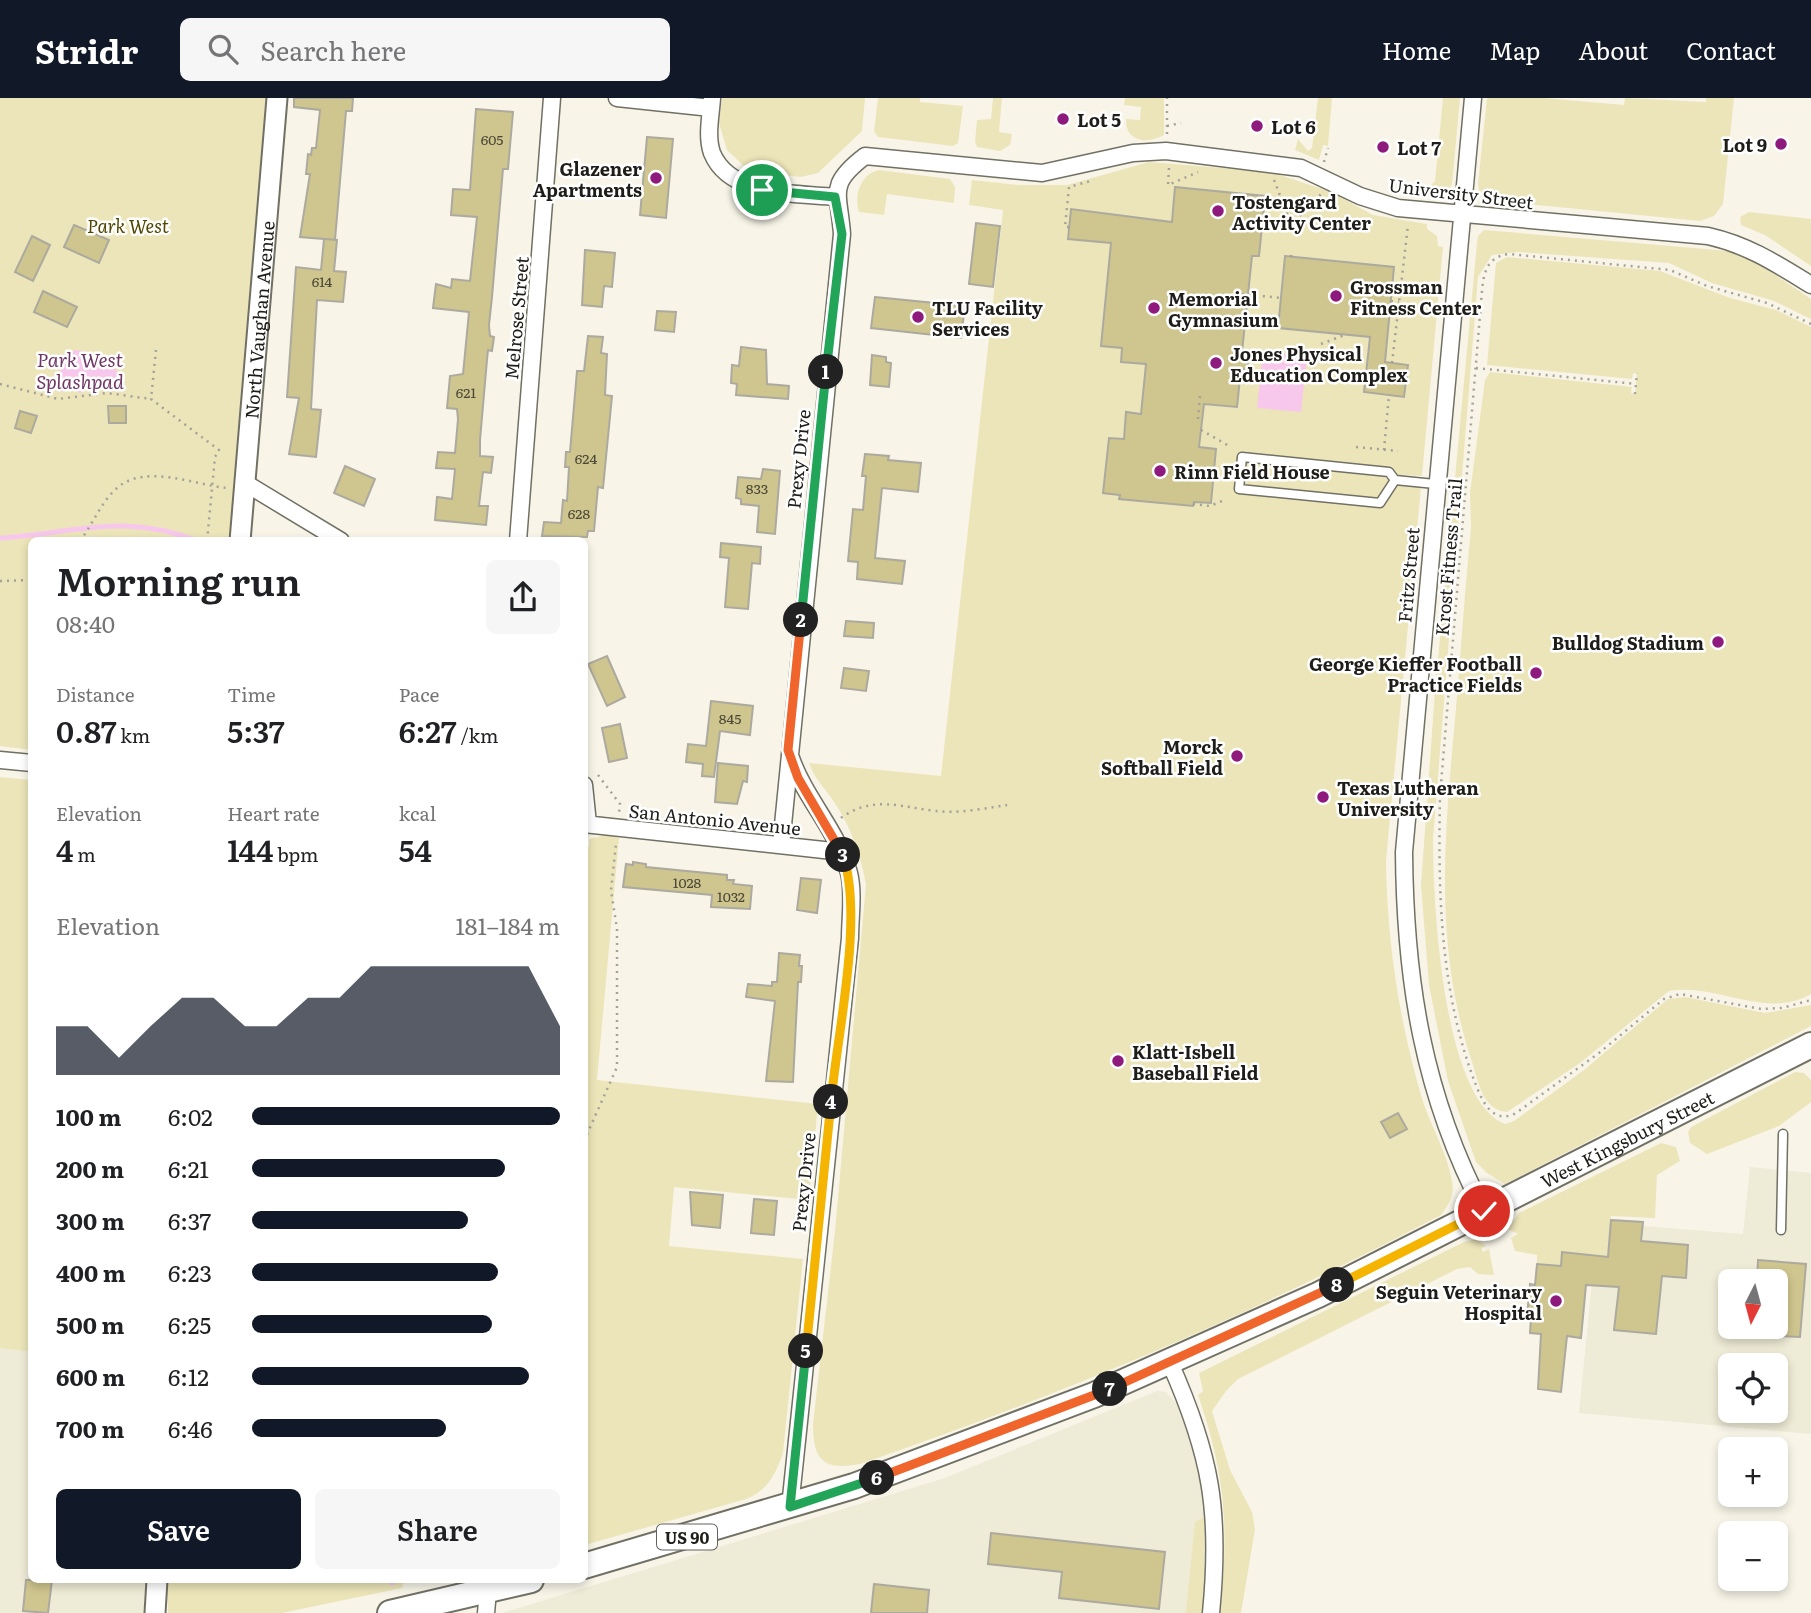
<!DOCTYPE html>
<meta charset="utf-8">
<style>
body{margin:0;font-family:Literata,serif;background:#f6f6f6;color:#202124;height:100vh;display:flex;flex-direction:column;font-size:26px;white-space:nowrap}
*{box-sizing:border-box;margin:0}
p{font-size:23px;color:#757577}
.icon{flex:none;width:38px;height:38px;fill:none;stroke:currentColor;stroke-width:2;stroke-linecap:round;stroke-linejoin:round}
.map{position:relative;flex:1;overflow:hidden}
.sheet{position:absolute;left:28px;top:439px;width:560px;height:1046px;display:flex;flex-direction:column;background:#fff;border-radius:10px;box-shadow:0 4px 10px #0003}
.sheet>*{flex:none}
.needle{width:46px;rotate:186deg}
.fabs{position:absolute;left:1718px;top:1171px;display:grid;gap:14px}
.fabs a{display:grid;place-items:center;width:70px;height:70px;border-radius:10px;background:#fff;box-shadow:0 4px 10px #0003;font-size:35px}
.pin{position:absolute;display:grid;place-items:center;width:60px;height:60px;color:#fff;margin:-30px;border:4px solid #fff;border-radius:50%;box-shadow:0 2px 7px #0007}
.km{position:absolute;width:35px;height:35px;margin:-18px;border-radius:50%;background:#222;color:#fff;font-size:19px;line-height:35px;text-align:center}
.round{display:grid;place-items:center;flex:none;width:74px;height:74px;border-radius:10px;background:#f6f6f6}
.overview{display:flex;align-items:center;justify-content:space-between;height:119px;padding:0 28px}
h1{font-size:38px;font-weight:600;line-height:52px}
.metrics{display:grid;grid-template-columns:repeat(3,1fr);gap:10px;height:119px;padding:7px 28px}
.metrics div{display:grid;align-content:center}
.metrics b{font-size:30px;font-weight:600}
.metrics small{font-size:19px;font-weight:400}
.metrics p{font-size:19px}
.chart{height:196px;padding:14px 28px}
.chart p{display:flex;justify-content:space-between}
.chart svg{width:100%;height:126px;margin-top:7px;fill:#111827;opacity:.7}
.button{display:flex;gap:14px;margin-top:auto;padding:14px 28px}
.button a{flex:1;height:80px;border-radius:10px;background:#111827;color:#fff;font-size:28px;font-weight:600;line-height:80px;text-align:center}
.button a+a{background:#f6f6f6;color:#202124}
ul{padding:0 28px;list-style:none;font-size:23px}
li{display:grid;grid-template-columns:112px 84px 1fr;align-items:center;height:52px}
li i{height:18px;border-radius:9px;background:#111827}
header{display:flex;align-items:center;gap:42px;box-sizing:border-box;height:98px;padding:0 35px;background:#111827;color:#fff}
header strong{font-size:33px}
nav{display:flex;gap:38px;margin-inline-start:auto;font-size:24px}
.search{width:490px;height:63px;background:#f6f6f6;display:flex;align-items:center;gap:18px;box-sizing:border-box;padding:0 24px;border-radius:10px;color:#757577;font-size:26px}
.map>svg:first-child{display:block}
.built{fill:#eeebd6;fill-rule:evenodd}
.green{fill:#ece5b9}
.water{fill:#f8c8ec}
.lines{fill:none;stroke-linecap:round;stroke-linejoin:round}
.stream{stroke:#f8c8ec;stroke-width:5}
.building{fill:#cfc58f;stroke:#acaa9e;stroke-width:2}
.service-casing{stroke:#717064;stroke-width:11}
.minor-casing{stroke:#717064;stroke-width:19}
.tertiary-casing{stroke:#717064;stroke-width:23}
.primary-casing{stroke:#717064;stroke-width:28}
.path{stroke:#a4a298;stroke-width:2.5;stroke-dasharray:2 5;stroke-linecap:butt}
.service{stroke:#fff;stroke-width:8}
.minor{stroke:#fff;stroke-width:16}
.tertiary{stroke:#fff;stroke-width:19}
.primary{stroke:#fff;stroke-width:24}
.split-1-casing{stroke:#fff;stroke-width:14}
.split-2-casing{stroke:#fff;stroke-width:14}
.split-3-casing{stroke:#fff;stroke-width:14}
.split-4-casing{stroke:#fff;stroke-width:14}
.split-5-casing{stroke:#fff;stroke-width:14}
.split-6-casing{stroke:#fff;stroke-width:14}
.split-7-casing{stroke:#fff;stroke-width:14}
.split-8-casing{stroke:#fff;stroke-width:14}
.split-9-casing{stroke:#fff;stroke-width:14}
.split-1{stroke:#22a559;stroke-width:9}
.split-2{stroke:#22a559;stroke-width:9}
.split-3{stroke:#f0652b;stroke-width:9}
.split-4{stroke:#f5b400;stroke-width:9}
.split-5{stroke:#f5b400;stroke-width:9}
.split-6{stroke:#22a559;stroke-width:9}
.split-7{stroke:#f0652b;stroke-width:9}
.split-8{stroke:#f0652b;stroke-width:9}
.split-9{stroke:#f5b400;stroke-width:9}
.poi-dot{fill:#8d1a7c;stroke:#fff;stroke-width:2.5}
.labels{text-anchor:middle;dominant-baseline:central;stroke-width:5;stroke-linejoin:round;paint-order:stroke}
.number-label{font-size:14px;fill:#4a4736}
.shield{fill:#fff;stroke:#62615e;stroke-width:2}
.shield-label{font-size:16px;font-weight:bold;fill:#1e1d19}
.poi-label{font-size:18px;font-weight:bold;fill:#1e1d19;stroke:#fff;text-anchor:start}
.street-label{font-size:18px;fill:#1e1d19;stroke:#fff}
.park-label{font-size:18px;font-style:italic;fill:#504600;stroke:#fff}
.water-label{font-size:19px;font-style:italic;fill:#703664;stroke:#fff}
</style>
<header>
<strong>Stridr</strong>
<div class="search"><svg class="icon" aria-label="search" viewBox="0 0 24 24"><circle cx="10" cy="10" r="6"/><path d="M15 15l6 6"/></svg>Search here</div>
<nav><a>Home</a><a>Map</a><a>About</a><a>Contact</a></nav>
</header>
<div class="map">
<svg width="1811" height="1515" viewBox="0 0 1811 1515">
<rect width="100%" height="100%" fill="#f8f5e8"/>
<path class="built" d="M1750,1069L1811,1075V1336L1579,1315L1592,1183L1606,1184L1611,1122L1643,1124V1128L1743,1136ZM1731,1183H1776V1228H1731ZM1731,1267H1776V1312H1731Z
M0,1250L31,1254L32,1482H148L145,1515H0Z
M1157,1293L1166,1294L1177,1306L1201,1374L1206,1430L1204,1515H502L945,1380Z"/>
<path class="green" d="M0,0H266L229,443H32L31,652L0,648Z
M722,0H865L862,33L818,75L801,79L757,74L745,69L727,52L719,25Z
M878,0H920V4L963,8L958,45L953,48L878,39L874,33Z
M993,0H1002L999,34L1012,36L1010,47L1000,53L977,49L975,44L977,22L991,21Z
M1125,0H1164V37C1147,47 1125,43 1126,21L1140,22L1141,9L1124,7Z
M1318,0H1332L1328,48L1323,47L1319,62L1295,52L1298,41L1308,53L1312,50Z
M1443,0H1460L1452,87L1444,98H1427L1424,94L1435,83Z
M1487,0H1544L1624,7L1625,0L1706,4V0H1734L1723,106L1714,118L1700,123L1485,102L1480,98L1478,86Z
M1149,64L1271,74L1331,94L1373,117L1427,126V131L1437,138L1438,148L1443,149L1422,378L1403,377L1402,384L1421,389L1386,763C1387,843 1399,921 1421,997C1429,1026 1447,1053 1452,1083C1455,1096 1449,1107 1441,1117C1256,1215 1059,1298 860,1366C823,1373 813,1362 813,1326L835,1133L866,786C860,754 849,724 830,698C821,686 814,679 809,665L941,678L1003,112L969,107L972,82L1019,87H1067Z
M879,72L950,81L955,89L954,105L887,96L884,117L859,114C854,98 860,76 879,72Z
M1749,114L1811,121V168L1765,137L1741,127L1740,119Z
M1484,132L1729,153L1756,164L1811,201V221L1774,203L1712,185L1669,165L1518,154L1492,157L1478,179L1433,741C1433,801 1442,1002 1505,1026L1514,1023L1584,972L1668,901L1685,899L1765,915L1811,907V928L1505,1086L1487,1075L1476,1064L1448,983L1429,887L1421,787L1435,593L1477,145L1478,138Z
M1507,159L1660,173L1730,200L1776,212L1811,229V896C1766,922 1716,885 1669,893L1580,965L1507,1014C1483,1012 1479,986 1473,967C1432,847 1445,732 1456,610C1461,550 1465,490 1471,430L1470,395L1485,282L1490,274L1632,289L1631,295L1635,296L1637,276L1633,275L1632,281L1487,267L1496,165Z
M0,679L31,682V1254L0,1250Z
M606,737L619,740L597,982L818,1006L809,1102L674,1089L669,1148L803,1161L783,1355C776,1376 767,1393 746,1401L585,1447L584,750L589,749V741Z
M1795,974L1804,975L1811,982V1004L1779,1028L1707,1056L1690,1045L1688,1034L1691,1029Z
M1661,1045L1676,1049L1680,1063L1657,1077L1655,1120L1611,1118L1606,1184L1589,1157L1562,1154L1561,1168L1537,1166V1157L1515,1153L1511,1140L1518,1136L1508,1131L1519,1115Z
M1477,1141L1486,1148L1481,1150L1483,1154L1489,1151L1494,1177L1478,1176L1470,1169L1457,1171L1238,1281L1226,1293L1212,1313L1230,1372L1252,1414L1255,1431L1241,1515H1220C1229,1429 1226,1379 1198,1297L1203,1293L1199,1275L1464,1144Z
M1204,1419V1515H1186L1195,1424Z
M167,1482H404L402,1490L282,1515H168Z"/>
<path class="water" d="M75,252L91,254L101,266H112L118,275L116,285L107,290L97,288L80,295L67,289L63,294L55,292L53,285L59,278L63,260Z
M1263,254L1307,258L1301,314L1257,310Z"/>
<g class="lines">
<path class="stream" d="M0,440C77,435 120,414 199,443
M392,1482V1485"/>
</g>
<path class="building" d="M294,0H353L352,13H346L335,142L325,141L337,142L334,173L346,174L343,204L317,202L311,311L321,312L316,359L289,356L299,300L287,299L296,169L321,172L324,141L300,139L310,76H306L308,56L311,57L312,50H316L320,12L294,9Z
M476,11L513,14L508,71H503L492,199L489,227L490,238L494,239L492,253L488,252L487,262L480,342V358L493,359L491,375L483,374L479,408H488L486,427L435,422L437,399L452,401L455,371L436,370L438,354L455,355L458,321L457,311L447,310L450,278L463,276L469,214L433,210L436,186L451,190L452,181L470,183L477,119L451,117L453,91L470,92Z
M647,39L673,41L666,120L640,117Z
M1175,89L1265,98L1259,158H1252L1242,254L1249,255L1247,272L1241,271L1237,309L1204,306L1199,349L1216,351L1211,405L1194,404L1193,408L1119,401L1120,397L1103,395L1109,340L1124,341L1126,314L1141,316L1146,266L1121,264L1122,250L1101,248L1111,145L1068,141L1071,111L1172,124Z
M976,125L1000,128L993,189L969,186Z
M74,127L109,142L99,165L64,149Z
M32,138L50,147L33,183L15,174Z
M585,152L615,155L612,189L604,188L602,209L582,207Z
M1285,158L1394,169L1385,264L1408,267L1404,299L1364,294L1370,239L1278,230Z
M43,193L77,209L67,229L34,214Z
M875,199L965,208L961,240L871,230Z
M657,213L676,214L674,234L655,232Z
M588,238L603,239L601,255L607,256L605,297L612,298L603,390L598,389L594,433H588L587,439L542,438L544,424L561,425L563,402L567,403L569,369H565L566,354H570L577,273H584Z
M741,249L766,252L767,286L789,288L788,301L736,297L737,286L731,285L732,267L739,268Z
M872,257L886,259V264L891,265L889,289L870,287Z
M108,308H126V325H109Z
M20,313L37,318L31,335L15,330Z
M865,356L889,358L888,362L921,365L918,394L882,390L875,460L905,463L902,486L857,481L858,464L848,463L853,411L863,412L866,378H862Z
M345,368L375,381L364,408L334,395Z
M763,371L780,373L775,436L757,434L759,408L741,406V401L736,400L738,379L761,381Z
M721,445L761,449L760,466L752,465L748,511L725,509L729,460L720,459Z
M846,523L874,525L873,540L844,538Z
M607,558L625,599L607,608L588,566Z
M844,570L869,573L866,593L841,590Z
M711,603L753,608L750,637L720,633L714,679L702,678L703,666L686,664L688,646L706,648Z
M620,626L627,660L609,664L602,630Z
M718,665L748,668L747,684L743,683L737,706L715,704Z
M633,764L646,766V769L727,777V782H734L733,786L752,788L750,811L711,809L712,797L623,789L626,766L633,767Z
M801,780L821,782L817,815L797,812Z
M779,855L800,857L799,868H802L801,884H798L793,984L766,983L775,903L746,899L748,886L772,888V884H777Z
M1398,1015L1407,1031L1390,1040L1381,1024Z
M690,1094L723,1097L720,1130L692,1127Z
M754,1101L777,1103L774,1137L751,1135Z
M1611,1122L1643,1124L1641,1143L1688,1147L1686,1180L1662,1178L1656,1236L1614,1232L1619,1189L1586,1187L1581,1240L1567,1238L1561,1294L1538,1291L1541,1236L1530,1235L1531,1219H1527L1530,1186L1535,1187L1537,1166L1561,1168L1562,1154L1608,1159Z
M1758,1162L1806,1166L1800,1239L1776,1238V1183H1757Z
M991,1435L1165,1454L1159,1511L1059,1500L1062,1474L988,1466Z
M26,1482H52L48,1515L23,1513Z
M874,1486L929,1492L927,1515H871Z"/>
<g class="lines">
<defs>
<path id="service" d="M1395,382L1380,405L1239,391L1242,359L1389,374L1395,382L1435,386
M1781,1132L1783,1036"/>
<path id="minor" d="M617,0L711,10
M712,0C711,17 706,38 712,55C730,99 796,95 835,99
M1473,0L1404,754C1405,883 1423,997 1484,1113
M245,385L341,443
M518,443L552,0
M0,662L32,665
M584,687L588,726
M584,726L842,754
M781,747L842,136C839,94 827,87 865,58L1042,75L1133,55L1166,53L1301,70L1360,98L1398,110L1708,138C1748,147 1777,166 1811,187
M1170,1265C1211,1357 1221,1414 1211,1515
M790,1409L850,840C850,820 854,795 849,775C838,733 805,701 791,660
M486,1515L488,1493"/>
<g id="tertiary">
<path id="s1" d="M240,443L277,0"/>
<path d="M155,1515L157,1482"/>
</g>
<g id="primary">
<path id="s2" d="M584,1468L854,1388L1094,1297L1318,1197L1811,947"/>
<path d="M390,1515L531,1482"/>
</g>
</defs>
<use href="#service" class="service-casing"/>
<use href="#minor" class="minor-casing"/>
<use href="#tertiary" class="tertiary-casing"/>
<use href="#primary" class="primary-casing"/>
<path class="path" d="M1167,28L1181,25
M1167,36V0
M1324,64L1328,50
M1169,70L1168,87L1198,74
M1274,82L1291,126
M1295,123L1321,96
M1069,129H1065L1069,89L1094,82
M1291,159L1292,153
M1242,196L1281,200
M1391,203L1399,204
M1811,226L1767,205L1707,188L1670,172L1509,156C1482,159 1483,183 1481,205L1440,698C1438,794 1440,891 1474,982C1481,1000 1491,1028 1516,1015L1599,955L1664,901L1680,896L1761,911L1782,910L1811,902
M1321,246L1347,236
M156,252L151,301L219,352L215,359L207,443
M1392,265L1408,127
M1476,270L1636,286
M0,286L58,301L107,295L151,301
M1635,296L1637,275
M1198,321L1200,297
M1201,332L1231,349
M1356,349L1398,353
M1384,352L1389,297
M1193,406L1210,408L1222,403
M80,443C93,426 101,404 117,390C145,365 195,387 227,390
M0,483L32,482
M598,677L620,706L619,715
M841,720C872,697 901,709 936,713C959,716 985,710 1008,707
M584,1043L617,969V831L611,792L616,746"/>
<use href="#service" class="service"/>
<use href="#minor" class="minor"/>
<use href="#tertiary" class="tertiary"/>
<use href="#primary" class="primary"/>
</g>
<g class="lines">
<defs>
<path id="split-1" d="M762,92L835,99L842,136L826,274"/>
<path id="split-2" d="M801,522L826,274"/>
<path id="split-3" d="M801,522L788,652L798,680L843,757"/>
<path id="split-4" d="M831,1004C837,936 864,820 843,757"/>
<path id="split-5" d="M806,1253L831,1004"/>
<path id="split-6" d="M806,1253L790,1409L877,1380"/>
<path id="split-7" d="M877,1380L1110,1291"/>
<path id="split-8" d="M1110,1291L1337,1187"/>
<path id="split-9" d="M1337,1187L1484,1113"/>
</defs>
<use href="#split-1" class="split-1-casing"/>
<use href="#split-2" class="split-2-casing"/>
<use href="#split-3" class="split-3-casing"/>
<use href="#split-4" class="split-4-casing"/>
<use href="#split-5" class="split-5-casing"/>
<use href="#split-6" class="split-6-casing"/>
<use href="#split-7" class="split-7-casing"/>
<use href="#split-8" class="split-8-casing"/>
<use href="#split-9" class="split-9-casing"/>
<use href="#split-1" class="split-1"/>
<use href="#split-2" class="split-2"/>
<use href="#split-3" class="split-3"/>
<use href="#split-4" class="split-4"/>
<use href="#split-5" class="split-5"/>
<use href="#split-6" class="split-6"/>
<use href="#split-7" class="split-7"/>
<use href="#split-8" class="split-8"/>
<use href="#split-9" class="split-9"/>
</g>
<g class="poi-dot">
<circle cx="1063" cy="21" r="7"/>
<circle cx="1257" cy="28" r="7"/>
<circle cx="1781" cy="46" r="7"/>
<circle cx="1383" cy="49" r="7"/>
<circle cx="656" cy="80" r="7"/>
<circle cx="1218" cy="113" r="7"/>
<circle cx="1336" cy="198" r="7"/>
<circle cx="1154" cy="210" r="7"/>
<circle cx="918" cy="219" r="7"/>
<circle cx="1216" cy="265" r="7"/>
<circle cx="1160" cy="373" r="7"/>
<circle cx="1718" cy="544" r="7"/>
<circle cx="1536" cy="575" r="7"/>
<circle cx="1237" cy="658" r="7"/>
<circle cx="1323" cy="699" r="7"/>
<circle cx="1118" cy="963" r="7"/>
<circle cx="1556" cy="1203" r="7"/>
</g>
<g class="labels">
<g class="number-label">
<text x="492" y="41">605</text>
<text x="322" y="183">614</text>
<text x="466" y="294">621</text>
<text x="586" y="360">624</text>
<text x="757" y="390">833</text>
<text x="579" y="415">628</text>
<text x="730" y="620">845</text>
<text x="687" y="784">1028</text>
<text x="731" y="798">1032</text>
</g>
<rect class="shield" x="657" y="1426.5" width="60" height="25" rx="5"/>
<g class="shield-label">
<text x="687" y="1439">US 90</text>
</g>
<g class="poi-label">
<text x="1077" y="21">Lot 5</text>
<text x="1271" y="28">Lot 6</text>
<text x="1767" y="46" text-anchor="end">Lot 9</text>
<text x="1397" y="49">Lot 7</text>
<text x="642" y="70" text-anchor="end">Glazener<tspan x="642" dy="21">Apartments</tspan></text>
<text x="1232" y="103">Tostengard<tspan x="1232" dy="21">Activity Center</tspan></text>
<text x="1350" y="188">Grossman<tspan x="1350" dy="21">Fitness Center</tspan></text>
<text x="1168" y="200">Memorial<tspan x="1168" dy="21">Gymnasium</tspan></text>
<text x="932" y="209">TLU Facility<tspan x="932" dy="21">Services</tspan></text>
<text x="1230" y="255">Jones Physical<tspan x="1230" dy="21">Education Complex</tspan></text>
<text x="1174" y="373">Rinn Field House</text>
<text x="1704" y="544" text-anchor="end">Bulldog Stadium</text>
<text x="1522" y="565" text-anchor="end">George Kieffer Football<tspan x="1522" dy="21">Practice Fields</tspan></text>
<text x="1223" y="648" text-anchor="end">Morck<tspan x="1223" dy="21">Softball Field</tspan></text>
<text x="1337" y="689">Texas Lutheran<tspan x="1337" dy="21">University</tspan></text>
<text x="1132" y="953">Klatt-Isbell<tspan x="1132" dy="21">Baseball Field</tspan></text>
<text x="1542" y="1193" text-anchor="end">Seguin Veterinary<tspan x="1542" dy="21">Hospital</tspan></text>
</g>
<g class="street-label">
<text transform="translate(1461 95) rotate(7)">University Street</text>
<text transform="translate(516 220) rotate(-85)">Melrose Street</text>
<text stroke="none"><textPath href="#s1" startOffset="222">North Vaughan Avenue</textPath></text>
<text transform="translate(798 361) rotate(-84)">Prexy Drive</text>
<text transform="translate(1448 459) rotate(-85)">Krost Fitness Trail</text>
<text transform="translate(1408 477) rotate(-85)">Fritz Street</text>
<text transform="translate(715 721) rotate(6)">San Antonio Avenue</text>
<text stroke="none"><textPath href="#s2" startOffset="1130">West Kingsbury Street</textPath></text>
<text transform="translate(803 1084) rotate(-84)">Prexy Drive</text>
</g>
<g class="park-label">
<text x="128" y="127">Park West</text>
</g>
<g class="water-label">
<text x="80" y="261">Park West<tspan x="80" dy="22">Splashpad</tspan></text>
</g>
</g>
</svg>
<div class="fabs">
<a><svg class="needle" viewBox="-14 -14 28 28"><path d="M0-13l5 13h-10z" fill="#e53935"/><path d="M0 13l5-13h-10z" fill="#757577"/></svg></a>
<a><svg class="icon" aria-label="locate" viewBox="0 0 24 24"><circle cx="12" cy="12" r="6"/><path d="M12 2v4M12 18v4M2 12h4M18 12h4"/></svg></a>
<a>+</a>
<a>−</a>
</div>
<div class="pin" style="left:762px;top:92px;background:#1e9e55"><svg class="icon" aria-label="arrive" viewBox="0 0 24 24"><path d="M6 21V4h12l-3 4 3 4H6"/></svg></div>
<div class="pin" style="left:1484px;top:1113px;background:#d93025"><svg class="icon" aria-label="check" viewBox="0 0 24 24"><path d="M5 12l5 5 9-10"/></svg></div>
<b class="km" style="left:826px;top:274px">1</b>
<b class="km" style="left:801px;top:522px">2</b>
<b class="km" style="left:843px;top:757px">3</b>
<b class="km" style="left:831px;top:1004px">4</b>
<b class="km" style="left:806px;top:1253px">5</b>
<b class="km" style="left:877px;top:1380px">6</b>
<b class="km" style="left:1110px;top:1291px">7</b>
<b class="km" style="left:1337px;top:1187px">8</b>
<section class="sheet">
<div class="overview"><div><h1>Morning run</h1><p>08:40</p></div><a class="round"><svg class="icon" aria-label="share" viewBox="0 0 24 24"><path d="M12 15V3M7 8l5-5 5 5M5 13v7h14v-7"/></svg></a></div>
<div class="metrics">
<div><p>Distance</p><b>0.87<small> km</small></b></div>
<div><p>Time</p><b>5:37</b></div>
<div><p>Pace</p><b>6:27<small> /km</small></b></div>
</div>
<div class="metrics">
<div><p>Elevation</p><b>4<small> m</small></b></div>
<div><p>Heart rate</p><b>144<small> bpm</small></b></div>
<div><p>kcal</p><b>54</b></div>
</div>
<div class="chart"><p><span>Elevation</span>181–184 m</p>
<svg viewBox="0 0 160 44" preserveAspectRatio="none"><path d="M0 44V27L10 27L20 38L30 27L40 17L50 17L60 27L70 27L80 17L90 17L100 6L110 6L120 6L130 6L140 6L150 6L160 27V44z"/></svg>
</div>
<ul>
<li><b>100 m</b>6:02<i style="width:100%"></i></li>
<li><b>200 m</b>6:21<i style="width:82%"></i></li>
<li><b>300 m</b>6:37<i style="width:70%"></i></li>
<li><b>400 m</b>6:23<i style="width:80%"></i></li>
<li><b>500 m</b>6:25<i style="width:78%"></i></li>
<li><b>600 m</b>6:12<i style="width:90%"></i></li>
<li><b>700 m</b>6:46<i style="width:63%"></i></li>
</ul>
<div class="button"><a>Save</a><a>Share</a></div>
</section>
</div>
